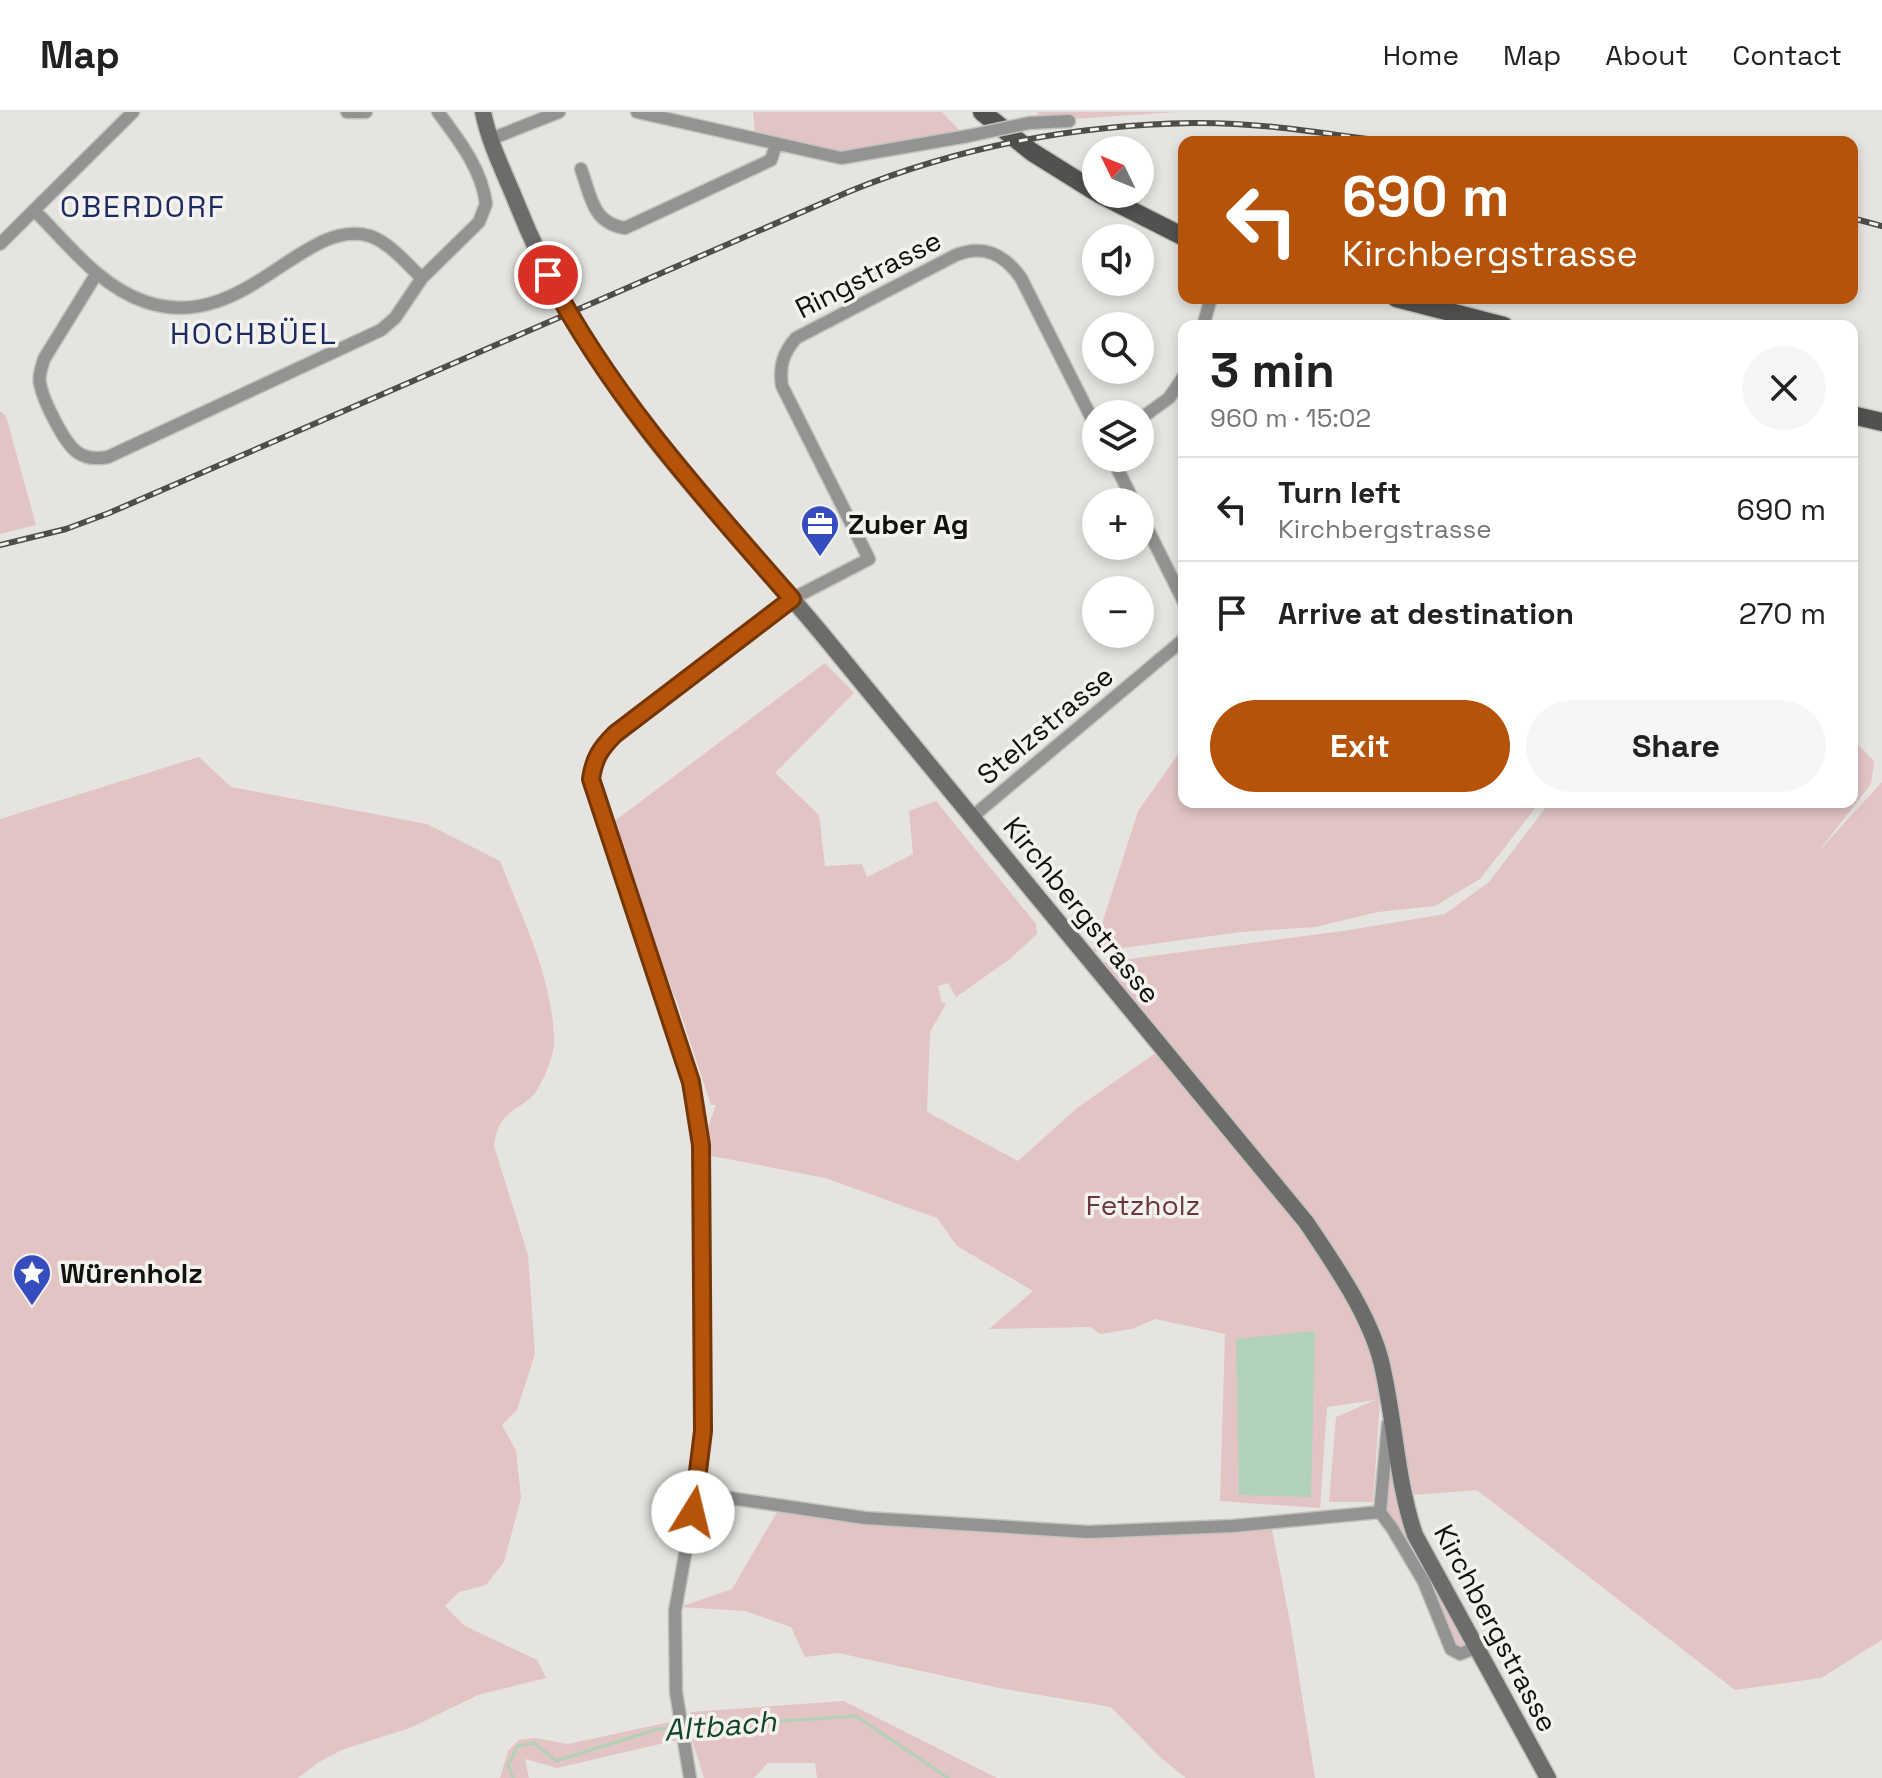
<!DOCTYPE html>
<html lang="en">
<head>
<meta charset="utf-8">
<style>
	:root { --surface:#fff; --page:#f6f6f6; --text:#222; --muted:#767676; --line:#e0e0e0; --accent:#b45309 }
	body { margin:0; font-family:"Space Grotesk",sans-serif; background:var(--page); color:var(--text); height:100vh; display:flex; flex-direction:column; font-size:30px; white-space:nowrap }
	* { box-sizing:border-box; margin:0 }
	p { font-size:26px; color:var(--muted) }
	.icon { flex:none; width:44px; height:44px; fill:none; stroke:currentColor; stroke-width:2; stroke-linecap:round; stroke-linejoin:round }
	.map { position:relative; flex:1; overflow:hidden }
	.panel { position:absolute; left:1178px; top:208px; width:680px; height:488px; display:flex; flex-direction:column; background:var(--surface); border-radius:16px; box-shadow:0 4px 12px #0003 }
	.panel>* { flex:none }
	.hud { position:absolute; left:1178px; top:24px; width:680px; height:168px; border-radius:16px; box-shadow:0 4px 12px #0003; background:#b45309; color:#fff; overflow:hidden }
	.needle { width:52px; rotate:313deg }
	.controls { position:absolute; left:1082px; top:24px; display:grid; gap:16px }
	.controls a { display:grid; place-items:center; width:72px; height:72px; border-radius:50%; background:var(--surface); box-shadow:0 4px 12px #0003; font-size:40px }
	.pin { position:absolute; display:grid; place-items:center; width:68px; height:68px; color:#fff; margin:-34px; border:4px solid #fff; border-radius:50%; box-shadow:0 2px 8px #0007 }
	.me { position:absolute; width:88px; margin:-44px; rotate:9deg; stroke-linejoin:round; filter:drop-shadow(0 0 6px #0008) }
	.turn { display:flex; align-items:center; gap:28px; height:168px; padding:0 32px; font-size:36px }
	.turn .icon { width:104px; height:104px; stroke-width:2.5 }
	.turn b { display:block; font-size:56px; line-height:68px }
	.round { display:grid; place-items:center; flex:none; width:84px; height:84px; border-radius:42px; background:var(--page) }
	.summary { display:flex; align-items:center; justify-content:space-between; height:136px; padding:0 32px }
	h1 { font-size:48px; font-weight:800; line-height:60px }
	.action { display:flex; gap:16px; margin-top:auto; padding:16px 32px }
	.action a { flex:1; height:92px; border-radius:48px; background:var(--accent); color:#fff; font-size:32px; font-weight:800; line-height:92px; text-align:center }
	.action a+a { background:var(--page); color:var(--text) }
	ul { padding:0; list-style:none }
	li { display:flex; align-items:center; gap:24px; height:104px; padding:0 32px; border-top:2px solid var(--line) }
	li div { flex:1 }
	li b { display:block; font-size:30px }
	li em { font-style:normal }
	header { display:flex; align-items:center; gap:48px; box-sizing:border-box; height:112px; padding:0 40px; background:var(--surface); border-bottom:2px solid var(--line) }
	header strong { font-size:38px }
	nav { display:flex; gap:44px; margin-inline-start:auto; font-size:28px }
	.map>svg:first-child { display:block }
	.green { fill:#e2c4c5 }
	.water { fill:#b2d1b9 }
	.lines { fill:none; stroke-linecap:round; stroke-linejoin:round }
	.stream { stroke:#b2d1b9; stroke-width:3 }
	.minor-casing { stroke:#c4c2c0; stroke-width:15 }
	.secondary-casing { stroke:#c4c2c0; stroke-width:19 }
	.primary-casing { stroke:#c4c2c0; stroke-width:21 }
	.minor { stroke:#939492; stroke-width:12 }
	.secondary { stroke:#6c6d6b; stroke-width:16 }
	.primary { stroke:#51524f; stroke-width:18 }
	.rail-casing { stroke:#4e4d4b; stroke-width:6 }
	.rail { stroke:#f3f2ee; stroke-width:3; stroke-dasharray:9; stroke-linecap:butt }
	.minor-bridge-casing { stroke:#c4c2c0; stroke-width:15; stroke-linecap:butt }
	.minor-bridge { stroke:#939492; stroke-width:12 }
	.route-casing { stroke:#753606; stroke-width:20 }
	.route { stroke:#b45309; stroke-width:14 }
	.labels { text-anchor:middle; stroke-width:7; stroke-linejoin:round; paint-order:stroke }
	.street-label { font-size:28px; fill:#121110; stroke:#f3f2ee }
	.poi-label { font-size:28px; font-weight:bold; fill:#121110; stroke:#f3f2ee; text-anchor:start }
	.park-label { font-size:28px; fill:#6b363c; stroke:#f3f2ee }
	.neighbourhood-label { font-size:30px; letter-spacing:2px; fill:#1e2b63; stroke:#f3f2ee }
	.water-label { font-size:30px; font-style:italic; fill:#124527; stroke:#f3f2ee }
</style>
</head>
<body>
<header>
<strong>Map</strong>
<nav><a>Home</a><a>Map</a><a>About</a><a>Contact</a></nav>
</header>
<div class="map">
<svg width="1882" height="1666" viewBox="0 0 1882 1666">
	<rect width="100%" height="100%" fill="#e6e4e1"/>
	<!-- green -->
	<path class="green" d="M 753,0 L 942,0 L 960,19 L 840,40 L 755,19 Z
		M 1037,0 L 1176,0 L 1044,9 Z
		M 0,299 L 6,304 L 36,413 L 0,422 Z
		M 825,551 L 854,581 L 775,661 L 819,703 L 825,754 L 862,752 L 867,765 L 913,742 L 909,699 L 936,689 L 1036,812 L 1037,822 L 1010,847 L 956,885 L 948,871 L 938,874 L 942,890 L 946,892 L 930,920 L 927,1000 L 1018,1049 L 1077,996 L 1157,940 L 1091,852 L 1343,819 L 1445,802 L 1489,770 L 1550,690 L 1852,690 L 1852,627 L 1874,649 L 1871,672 L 1817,741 L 1882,670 L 1882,1528 L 1821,1566 L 1735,1578 L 1477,1378 L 1414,1383 L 1393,1285 L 1380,1287 L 1373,1390 L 1329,1390 L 1336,1305 L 1375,1288 L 1327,1295 L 1320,1396 L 1220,1389 L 1225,1222 L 1155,1207 L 1132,1217 L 1100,1222 L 1090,1215 L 989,1217 L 1033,1179 L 957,1134 L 937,1106 L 825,1066 L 712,1044 L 705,1024 L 716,993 L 711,993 L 678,893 L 608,714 Z
		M 1184,634 L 1184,690 L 1540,690 L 1480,767 L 1435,794 L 1378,800 L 1315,815 L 1241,820 L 1093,840 L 1138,699 Z
		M 199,645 L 231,675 L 427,712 L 500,749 C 522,806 552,864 554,926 C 555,941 547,960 540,973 C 525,1002 499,991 494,1034 L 528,1143 L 535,1242 L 517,1298 L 502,1313 L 516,1339 L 521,1386 L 504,1450 L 486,1473 L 459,1480 L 445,1494 L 465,1514 L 537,1548 L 546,1566 L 478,1583 L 410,1616 L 344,1637 L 319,1650 L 298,1666 L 0,1666 L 0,707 Z
		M 1389,1318 L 1393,1347 L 1467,1531 L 1464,1536 L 1455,1533 L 1389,1406 L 1386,1394 Z
		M 777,1400 L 968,1419 L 1128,1422 L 1272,1418 L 1291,1515 L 1315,1666 L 1186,1666 L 1162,1647 L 1111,1595 L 1004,1577 L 838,1541 L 805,1545 L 791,1515 L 745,1499 L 680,1495 L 732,1477 Z
		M 844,1589 L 997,1666 L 817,1666 L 815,1651 L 768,1651 L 754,1666 L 704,1666 L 692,1628 L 697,1623 L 690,1600 Z
		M 674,1609 L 677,1628 L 557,1656 L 525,1647 L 529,1666 L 500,1666 L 508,1639 L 519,1628 L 535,1626 L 568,1632 Z"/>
	<!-- water -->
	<path class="water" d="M 1315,1219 L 1311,1385 L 1239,1383 L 1236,1227 Z"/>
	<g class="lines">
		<!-- stream -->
		<path class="stream" d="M 684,1616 L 856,1604 L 948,1666
			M 513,1666 L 508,1653 L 518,1634 L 534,1631 L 556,1649 L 658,1617 L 676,1616"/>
		<!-- minor casing -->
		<g class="minor-casing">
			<path id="minor" d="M 347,0 L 366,0
				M 637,0 L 841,46 L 968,24
				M 1029,11 L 1069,9
				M 491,27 L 559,0
				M 581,57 C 591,84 592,111 625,116 L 771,48 L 776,32
				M 34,98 C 67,131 100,175 146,190 C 244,223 303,104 370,124 C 390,131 407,152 422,166
				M 0,132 L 133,0
				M 97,161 L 44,247 C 42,255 38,263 40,272 C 43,288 64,331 77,340 C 86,347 97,347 108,345 L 381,218 L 395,206 L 422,166 L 479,110 L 486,92 C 482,57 458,27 438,0
				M 1203,214 L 1211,186
				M 1140,307 L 1169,286 L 1184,264
				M 1112,346 L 1134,390
				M 1140,402 L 1184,490
				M 972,705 L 1184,527
				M 696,1381 L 865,1406 L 1088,1420 L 1233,1414 L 1380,1400
				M 1380,1400 L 1392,1416 L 1424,1470 L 1451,1537 L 1460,1542 L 1475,1536
				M 1380,1400 L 1388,1312
				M 690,1666 L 676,1580 L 675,1499 L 696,1381 L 703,1319 L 701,1033 L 691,970 L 594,679 C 589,654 598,639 615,622 L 784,491 L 869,447 L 782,274 C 779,254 783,241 796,226 L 956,143 C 984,132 1004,142 1021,166 L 1096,315"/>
		</g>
		<!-- secondary casing -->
		<g class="secondary-casing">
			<path id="secondary" d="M 483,0 C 489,31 505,62 517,92 C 550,175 595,249 649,320 C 703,391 766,454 822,522 C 982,719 1145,914 1306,1110 C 1333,1150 1369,1202 1381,1249 C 1395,1306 1396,1368 1415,1423 L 1548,1666"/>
		</g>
		<!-- primary casing -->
		<g class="primary-casing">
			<path id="primary" d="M 982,0 L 1032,40 L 1096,80
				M 1099,82 L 1184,125
				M 1396,186 L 1504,214
				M 1852,303 L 1882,310"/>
		</g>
		<!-- minor -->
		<use href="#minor" class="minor"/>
		<!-- secondary -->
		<use href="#secondary" class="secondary"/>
		<!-- primary -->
		<use href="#primary" class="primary"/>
		<!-- rail casing -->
		<g class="rail-casing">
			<path id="rail" d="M 1852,106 L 1882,114
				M 0,433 L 66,417 L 109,401 L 848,80 C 958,35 1074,13 1193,11 C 1258,10 1324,21 1388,30"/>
		</g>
		<!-- rail -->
		<use href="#rail" class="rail"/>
		<!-- minor-bridge casing -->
		<g class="minor-bridge-casing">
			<path id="minor-bridge" d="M 968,24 L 1029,11"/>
		</g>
		<!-- minor-bridge -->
		<use href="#minor-bridge" class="minor-bridge"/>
	</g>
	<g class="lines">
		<!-- route casing -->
		<g class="route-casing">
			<path id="route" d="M 548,163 C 611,284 702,384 792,487 L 615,622 C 601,636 594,646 591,667 L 691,970 L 701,1033 L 703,1319 L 693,1400"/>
		</g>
		<!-- route -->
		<use href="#route" class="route"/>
	</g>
	<!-- icons -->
	<defs>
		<g id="office-pin" transform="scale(2)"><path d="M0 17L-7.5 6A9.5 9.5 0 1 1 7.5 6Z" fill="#364dbf" stroke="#f3f2ee"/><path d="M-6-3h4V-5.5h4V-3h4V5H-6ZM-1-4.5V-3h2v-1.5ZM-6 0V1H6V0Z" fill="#fff"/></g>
		<g id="sight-pin" transform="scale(2)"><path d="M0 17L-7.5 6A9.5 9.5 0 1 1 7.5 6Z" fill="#364dbf" stroke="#f3f2ee"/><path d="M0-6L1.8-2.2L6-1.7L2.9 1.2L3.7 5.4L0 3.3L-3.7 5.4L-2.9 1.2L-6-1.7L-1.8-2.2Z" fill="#fff"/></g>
	</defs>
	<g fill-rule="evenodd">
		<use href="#office-pin" x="820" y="412"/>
		<use href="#sight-pin" x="32" y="1161"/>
	</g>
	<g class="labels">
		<!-- street labels -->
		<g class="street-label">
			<text transform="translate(868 162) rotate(-27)" y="10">Ringstrasse</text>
			<text transform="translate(1045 613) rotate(-40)" y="10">Stelzstrasse</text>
			<text transform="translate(1082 798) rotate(51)" y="10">Kirchbergstrasse</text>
			<text transform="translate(1496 1516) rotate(62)" y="10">Kirchbergstrasse</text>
		</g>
		<!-- poi labels -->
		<g class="poi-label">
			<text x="848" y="422">Zuber Ag</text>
			<text x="60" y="1171">Würenholz</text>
		</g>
		<!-- park labels -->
		<g class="park-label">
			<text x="1143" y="1103">Fetzholz</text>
		</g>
		<!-- neighbourhood labels -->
		<g class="neighbourhood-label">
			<text x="143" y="105">OBERDORF</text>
			<text x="254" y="232">HOCHBÜEL</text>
		</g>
		<!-- water labels -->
		<g class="water-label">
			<text transform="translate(720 1614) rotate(-5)" y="10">Altbach</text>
		</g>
	</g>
</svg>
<div class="controls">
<a><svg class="needle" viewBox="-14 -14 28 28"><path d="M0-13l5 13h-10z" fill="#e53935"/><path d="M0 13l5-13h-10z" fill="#767676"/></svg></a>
<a><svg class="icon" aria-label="sound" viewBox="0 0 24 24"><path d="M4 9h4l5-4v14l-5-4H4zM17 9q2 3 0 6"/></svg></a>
<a><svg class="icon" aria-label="search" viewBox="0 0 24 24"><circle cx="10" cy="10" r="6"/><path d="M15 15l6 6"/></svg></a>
<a><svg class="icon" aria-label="layers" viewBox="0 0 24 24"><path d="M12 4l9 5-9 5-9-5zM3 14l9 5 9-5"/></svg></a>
<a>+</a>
<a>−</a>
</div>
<div class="pin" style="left:548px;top:163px;background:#d93025"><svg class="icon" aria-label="arrive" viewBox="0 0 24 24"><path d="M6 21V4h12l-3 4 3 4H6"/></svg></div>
<svg class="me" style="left:693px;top:1400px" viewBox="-20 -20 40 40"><circle r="19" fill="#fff"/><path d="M0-13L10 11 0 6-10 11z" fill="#b45309"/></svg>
<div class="hud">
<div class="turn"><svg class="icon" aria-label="left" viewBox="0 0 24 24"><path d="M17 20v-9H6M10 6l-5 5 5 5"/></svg><div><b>690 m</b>Kirchbergstrasse</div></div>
</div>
<section class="panel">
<div class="summary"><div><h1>3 min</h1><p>960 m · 15:02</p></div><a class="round"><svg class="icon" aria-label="close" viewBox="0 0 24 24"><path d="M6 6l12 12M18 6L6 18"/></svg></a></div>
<ul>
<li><svg class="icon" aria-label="left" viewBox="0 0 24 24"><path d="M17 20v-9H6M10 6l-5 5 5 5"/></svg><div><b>Turn left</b><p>Kirchbergstrasse</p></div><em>690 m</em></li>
<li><svg class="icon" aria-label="arrive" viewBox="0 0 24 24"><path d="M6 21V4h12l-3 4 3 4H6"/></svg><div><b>Arrive at destination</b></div><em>270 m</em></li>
</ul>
<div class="action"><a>Exit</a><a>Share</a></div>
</section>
</div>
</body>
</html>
